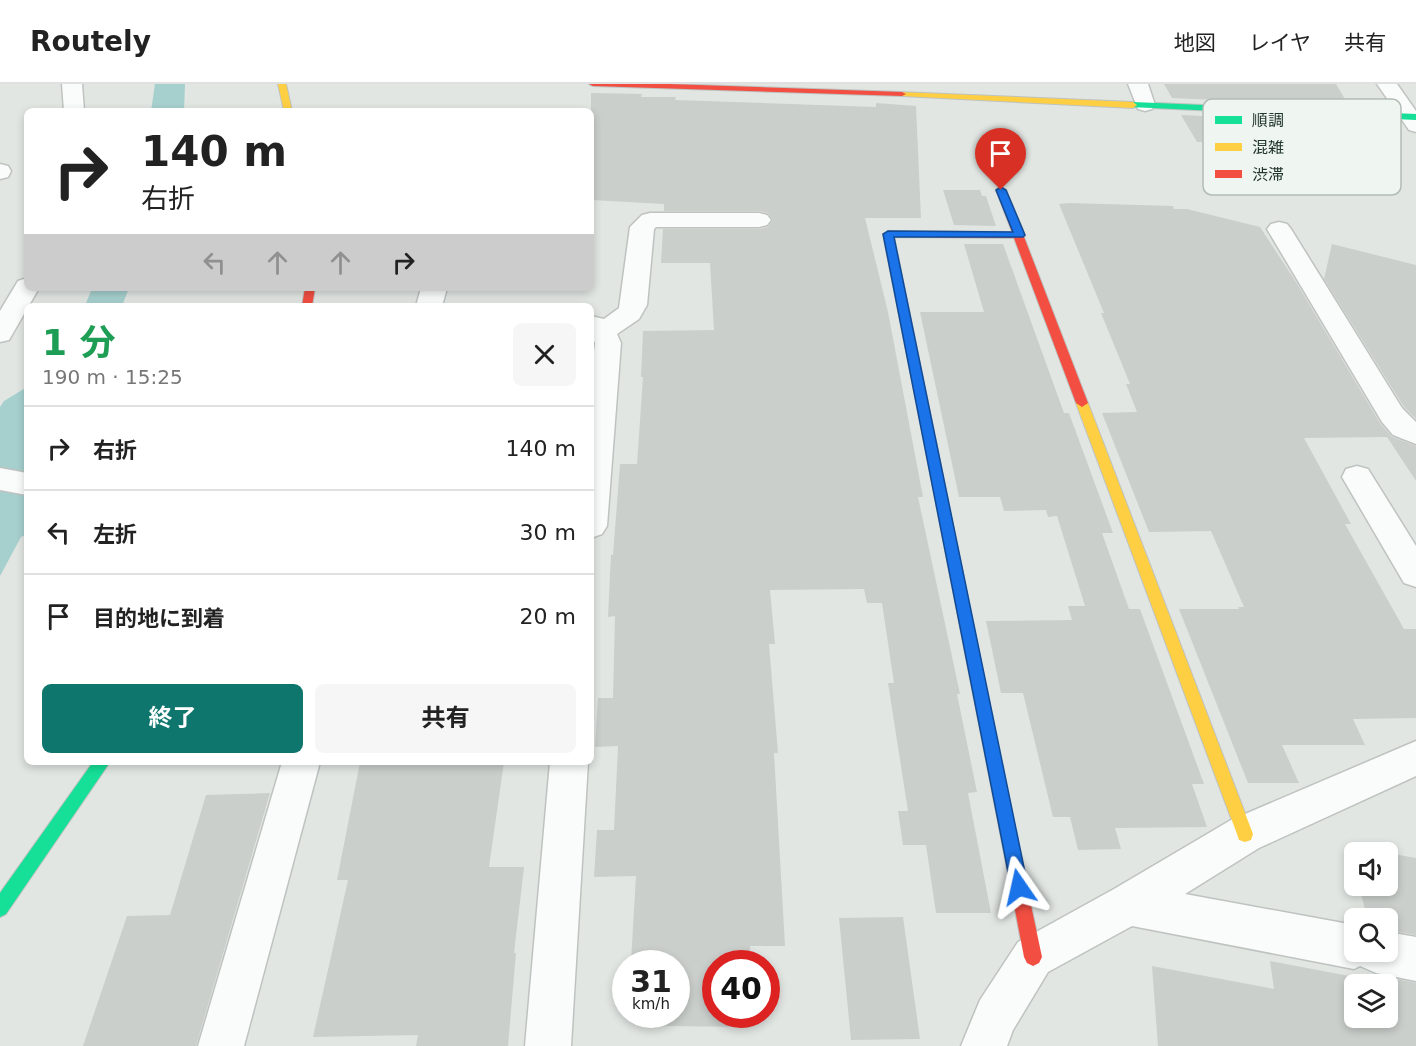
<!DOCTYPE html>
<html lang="ja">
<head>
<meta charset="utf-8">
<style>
	:root { --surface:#fff; --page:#f6f6f6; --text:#222; --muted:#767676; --line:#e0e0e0; --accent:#0f766e }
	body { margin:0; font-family:"DejaVu Sans","Noto Sans JP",sans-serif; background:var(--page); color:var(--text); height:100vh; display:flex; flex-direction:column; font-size:22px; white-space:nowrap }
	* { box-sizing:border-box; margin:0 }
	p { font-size:20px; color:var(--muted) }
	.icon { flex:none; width:33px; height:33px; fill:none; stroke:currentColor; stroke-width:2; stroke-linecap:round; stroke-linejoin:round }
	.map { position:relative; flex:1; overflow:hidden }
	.drawer { position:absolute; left:24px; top:219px; width:570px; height:462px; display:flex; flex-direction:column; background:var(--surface); border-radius:9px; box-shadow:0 3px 9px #0003 }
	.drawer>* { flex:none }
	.top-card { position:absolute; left:24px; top:24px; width:570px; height:183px; border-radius:9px; box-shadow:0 3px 9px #0003; background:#fff; color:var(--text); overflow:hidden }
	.tools { position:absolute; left:1344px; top:758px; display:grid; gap:12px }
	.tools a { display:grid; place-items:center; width:54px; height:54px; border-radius:9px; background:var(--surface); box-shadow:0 3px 9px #0003; font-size:30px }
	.speed { position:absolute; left:612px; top:866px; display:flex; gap:12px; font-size:30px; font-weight:700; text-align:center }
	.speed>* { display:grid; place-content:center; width:78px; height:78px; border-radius:50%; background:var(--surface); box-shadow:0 3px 9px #0003; line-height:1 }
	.speed small { font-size:15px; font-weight:400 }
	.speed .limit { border:9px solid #d22; background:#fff; color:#111 }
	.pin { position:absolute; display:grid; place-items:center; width:51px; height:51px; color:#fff; margin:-62px -26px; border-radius:50% 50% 50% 0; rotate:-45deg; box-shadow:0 0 6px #0007 }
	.pin .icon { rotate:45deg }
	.me { position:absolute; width:66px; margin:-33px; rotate:349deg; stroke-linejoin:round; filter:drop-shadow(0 0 4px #0008) }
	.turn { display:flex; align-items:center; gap:21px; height:126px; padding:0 18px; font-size:27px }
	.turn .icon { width:78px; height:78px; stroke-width:2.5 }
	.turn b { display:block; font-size:42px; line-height:51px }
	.lanes { display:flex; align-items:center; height:57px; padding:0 18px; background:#0003; justify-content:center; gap:30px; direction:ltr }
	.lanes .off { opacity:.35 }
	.round { display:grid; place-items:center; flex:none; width:63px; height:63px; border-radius:9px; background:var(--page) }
	.summary { display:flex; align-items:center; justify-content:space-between; height:102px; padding:0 18px }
	h1 { font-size:36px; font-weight:700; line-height:45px; color:#1e9e55 }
	.cta { display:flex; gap:12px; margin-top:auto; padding:12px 18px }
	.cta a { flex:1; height:69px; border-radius:9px; background:var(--accent); color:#fff; font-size:24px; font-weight:700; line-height:69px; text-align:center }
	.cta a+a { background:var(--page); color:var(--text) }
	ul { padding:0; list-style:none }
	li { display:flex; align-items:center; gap:18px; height:84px; padding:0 18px; border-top:2px solid var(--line) }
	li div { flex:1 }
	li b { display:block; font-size:22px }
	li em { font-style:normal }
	header { display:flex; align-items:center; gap:36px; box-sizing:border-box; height:84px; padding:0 30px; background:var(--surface); border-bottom:2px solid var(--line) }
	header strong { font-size:28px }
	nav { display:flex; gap:33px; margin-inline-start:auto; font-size:21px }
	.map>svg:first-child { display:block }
	.water { fill:#a6d0ce }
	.building { fill:#cacfcc; fill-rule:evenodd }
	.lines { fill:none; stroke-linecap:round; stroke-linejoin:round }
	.street-casing { stroke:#bec3c0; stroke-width:3 }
	.fast-casing { stroke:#bec3c0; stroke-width:2 }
	.slow-casing { stroke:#bec3c0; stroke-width:2 }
	.jam-casing { stroke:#bec3c0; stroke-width:2 }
	.street { fill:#fafbfb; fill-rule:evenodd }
	.fast { fill:#16e098; fill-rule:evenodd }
	.slow { fill:#ffcf43; fill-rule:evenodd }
	.jam { fill:#f24e42; fill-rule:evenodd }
	.route { fill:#1a73e8; stroke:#114b97; stroke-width:1.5 }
	.key { fill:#eff5f1; stroke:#b2bcb6; stroke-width:1.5 }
	.key-label { font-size:16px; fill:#22362d }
</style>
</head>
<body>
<header>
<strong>Routely</strong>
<nav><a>地図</a><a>レイヤ</a><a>共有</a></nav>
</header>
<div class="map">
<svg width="1416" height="962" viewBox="0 0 1416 962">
	<rect width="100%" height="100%" fill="#e1e6e3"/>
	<!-- water -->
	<path class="water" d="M 155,0 L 185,0 L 184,27 L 151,27 Z
		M 92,204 L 129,204 L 122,222 L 85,222 Z
		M 27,303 L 27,450 L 21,453 L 0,492 L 0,323 L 4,317 Z"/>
	<!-- building -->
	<path class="building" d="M 1164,0 L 1336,0 L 1349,22 L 1172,14 Z
		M 591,9 L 642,10 L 641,13 L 676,13 L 675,16 L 876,23 L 876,19 L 916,22 L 921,134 L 865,134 L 888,228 L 923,413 L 918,413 L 960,610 L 957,610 L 977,708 L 968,709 L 991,829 L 936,829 L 926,761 L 903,761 L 898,727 L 908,727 L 888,599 L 894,599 L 882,519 L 867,519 L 864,505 L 770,506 L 775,560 L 769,560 L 778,669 L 774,669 L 785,862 L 750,862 L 751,879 L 716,879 L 716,930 L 751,930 L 751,943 L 663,942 L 663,930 L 676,930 L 676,879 L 631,877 L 636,792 L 594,793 L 597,746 L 614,746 L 618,662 L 595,663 L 598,614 L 613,614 L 615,532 L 608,533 L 611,471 L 613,471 L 620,380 L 637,380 L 643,293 L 641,293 L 643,247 L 714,246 L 710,179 L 661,179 L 663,145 L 759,145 L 768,143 L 773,136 L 768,129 L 759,127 L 664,127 L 664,120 L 591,116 Z
		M 1181,31 L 1359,39 L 1395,99 L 1241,92 L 1225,58 L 1197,58 Z
		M 943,106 L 980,106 L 982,112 L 986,112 L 996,142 L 954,141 Z
		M 1069,119 L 1173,122 L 1174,125 L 1187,125 L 1260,143 L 1296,198 L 1380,339 L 1392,353 L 1416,362 L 1416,397 L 1387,353 L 1304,354 L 1351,440 L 1345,440 L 1404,545 L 1416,545 L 1416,634 L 1353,635 L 1365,661 L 1282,661 L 1299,699 L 1248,699 L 1179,525 L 1239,525 L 1238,523 L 1244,523 L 1211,447 L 1149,448 L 1102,329 L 1137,328 L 1126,300 L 1130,300 L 1101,229 L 1104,229 L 1059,120 Z
		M 964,160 L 1003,160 L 1064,329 L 1069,329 L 1113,449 L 1102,449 L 1129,525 L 1140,525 L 1204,700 L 1192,700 L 1207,743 L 1115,744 L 1121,765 L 1078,766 L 1070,733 L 1053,733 L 1023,609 L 1001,609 L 986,537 L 1072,536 L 1068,522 L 1085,522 L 1057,432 L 1048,433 L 1046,426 L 1004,427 L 1000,413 L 959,413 L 920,228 L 984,228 Z
		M 1332,160 L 1416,181 L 1416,335 L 1404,323 L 1324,195 Z
		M 360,678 L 504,678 L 489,783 L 524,783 L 514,869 L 516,869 L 508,962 L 416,962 L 418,951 L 313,953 L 348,796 L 337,796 Z
		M 270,709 L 196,962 L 83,962 L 127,832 L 170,831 L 206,711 Z
		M 1388,769 L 1416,774 L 1416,851 L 1388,846 L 1388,834 L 1367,834 L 1359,801 L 1388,801 Z
		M 903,833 L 920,955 L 851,956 L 839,834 Z
		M 1270,877 L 1381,898 L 1380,892 L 1416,899 L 1416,962 L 1158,962 L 1152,882 L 1274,905 ZM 1354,900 L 1388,900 L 1388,933 L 1354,933 Z"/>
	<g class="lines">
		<!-- street casing -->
		<g class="street-casing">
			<path id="street" d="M 62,0 L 82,0 L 84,27 L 64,27 Z
				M 1128,0 L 1148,0 L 1155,21 L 1152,25 L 1145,27 L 1138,25 Z
				M 1377,0 L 1397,0 L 1416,27 L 1416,48 L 1409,46 Z
				M 0,80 L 8,82 L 11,87 L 8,93 L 0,95 Z
				M 650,129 L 759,129 L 767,131 L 771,136 L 767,141 L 759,143 L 656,143 L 654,145 L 647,221 L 639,235 L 617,250 L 621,259 L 607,442 L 602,450 L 591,454 L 591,292 L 595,259 L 591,251 L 591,232 L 604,235 L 619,224 L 630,143 L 642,131 Z
				M 1279,138 L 1287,140 L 1291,145 L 1402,324 L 1416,338 L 1416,360 L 1393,351 L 1382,338 L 1267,145 L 1271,140 Z
				M 27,194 L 27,204 L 39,204 L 9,256 L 0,258 L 0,227 L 18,197 Z
				M 421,204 L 447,204 L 442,222 L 416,222 Z
				M 1357,382 L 1368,385 L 1416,462 L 1416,503 L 1404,499 L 1342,393 L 1346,385 Z
				M 0,384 L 27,389 L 27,411 L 0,406 Z
				M 1416,657 L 1416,692 L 1259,764 L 1185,810 L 1354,841 L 1354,867 L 1388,867 L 1388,848 L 1416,853 L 1416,897 L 1376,889 L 1360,882 L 1354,885 L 1132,842 L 1048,888 L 1013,946 L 1007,962 L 961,962 L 980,916 L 1018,858 L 1114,805 L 1231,736 Z
				M 282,678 L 320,678 L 244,962 L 198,962 Z
				M 550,678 L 588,678 L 571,962 L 525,962 Z"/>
		</g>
		<!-- fast casing -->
		<g class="fast-casing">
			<path id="fast" d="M 1133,18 L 1416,30 L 1416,36 L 1130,23 L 1130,19 Z
				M 93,678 L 110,678 L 6,830 L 0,833 L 0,809 Z"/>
		</g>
		<!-- slow casing -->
		<g class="slow-casing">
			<path id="slow" d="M 278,0 L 286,0 L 292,27 L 284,27 Z
				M 899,8 L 1133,18 L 1137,21 L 1133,24 L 902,12 L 899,12 Z
				M 1082,315 L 1088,319 L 1253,750 L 1251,756 L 1245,758 L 1239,756 L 1237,750 L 1076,319 Z
				M 932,364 L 938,368 L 1023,784 L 1021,790 L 1015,792 L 1009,790 L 1007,784 L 926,368 Z"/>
		</g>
		<!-- jam casing -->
		<g class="jam-casing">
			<path id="jam" d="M 589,0 L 669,0 L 902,8 L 906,10 L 902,12 L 593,2 Z
				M 998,104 L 1006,106 L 1025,151 L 1024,153 L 1088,319 L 1082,323 L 1076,319 L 1014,154 L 894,153 L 938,368 L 932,372 L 926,368 L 883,150 L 888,147 L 1012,148 L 996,106 Z
				M 305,204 L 315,204 L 312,222 L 302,222 Z
				M 1015,776 L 1021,778 L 1023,784 L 1042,873 L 1039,879 L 1033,882 L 1027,879 L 1024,873 L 1007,784 L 1009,778 Z"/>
		</g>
		<!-- street -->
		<use href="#street" class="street"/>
		<!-- fast -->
		<use href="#fast" class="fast"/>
		<!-- slow -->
		<use href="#slow" class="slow"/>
		<!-- jam -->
		<use href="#jam" class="jam"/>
	</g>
	<!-- route -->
	<path class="route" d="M 1001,103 L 1006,106 L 1025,151 L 1023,153 L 894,153 L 1028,803 L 1025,809 L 1019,811 L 1013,809 L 1011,803 L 883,150 L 888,147 L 1013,148 L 996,106 Z"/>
	<!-- legend -->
	<rect x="1203" y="15" width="198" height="96" rx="9" class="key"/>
	<rect x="1215" y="32" width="27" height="8" fill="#16e098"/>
	<rect x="1215" y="59" width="27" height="8" fill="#ffcf43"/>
	<rect x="1215" y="86" width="27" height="8" fill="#f24e42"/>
	<g class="key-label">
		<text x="1252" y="42">順調</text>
		<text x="1252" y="69">混雑</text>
		<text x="1252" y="96">渋滞</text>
	</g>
</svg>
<div class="tools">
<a><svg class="icon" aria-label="sound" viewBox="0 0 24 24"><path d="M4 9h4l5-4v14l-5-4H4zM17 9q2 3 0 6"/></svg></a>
<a><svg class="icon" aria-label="search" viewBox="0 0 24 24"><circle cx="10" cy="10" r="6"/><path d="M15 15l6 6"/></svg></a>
<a><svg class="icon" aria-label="layers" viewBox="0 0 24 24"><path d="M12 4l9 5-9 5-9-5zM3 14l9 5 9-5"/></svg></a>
</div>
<div class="speed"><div>31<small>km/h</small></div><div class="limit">40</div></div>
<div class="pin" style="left:1001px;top:106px;background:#d93025"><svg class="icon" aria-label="arrive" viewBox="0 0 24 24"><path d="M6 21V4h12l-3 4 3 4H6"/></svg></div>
<svg class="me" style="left:1019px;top:803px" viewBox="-20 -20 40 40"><path d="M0-17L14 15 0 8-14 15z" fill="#1a73e8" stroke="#fff" stroke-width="4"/></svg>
<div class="top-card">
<div class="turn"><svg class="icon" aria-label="right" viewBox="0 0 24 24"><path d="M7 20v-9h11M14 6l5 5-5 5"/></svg><div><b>140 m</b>右折</div></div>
<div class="lanes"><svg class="icon off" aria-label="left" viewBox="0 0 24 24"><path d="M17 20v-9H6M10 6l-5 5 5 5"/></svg><svg class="icon off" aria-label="ahead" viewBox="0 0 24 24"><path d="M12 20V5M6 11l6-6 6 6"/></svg><svg class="icon off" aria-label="ahead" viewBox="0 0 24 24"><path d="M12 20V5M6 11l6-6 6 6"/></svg><svg class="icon" aria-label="right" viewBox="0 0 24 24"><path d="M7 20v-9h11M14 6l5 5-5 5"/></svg></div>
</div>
<section class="drawer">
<div class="summary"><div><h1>1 分</h1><p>190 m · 15:25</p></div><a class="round"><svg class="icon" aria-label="close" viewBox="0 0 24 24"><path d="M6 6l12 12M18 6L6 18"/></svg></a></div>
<ul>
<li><svg class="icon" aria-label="right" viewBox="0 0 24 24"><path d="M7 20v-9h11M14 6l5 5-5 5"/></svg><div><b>右折</b></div><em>140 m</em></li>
<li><svg class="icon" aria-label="left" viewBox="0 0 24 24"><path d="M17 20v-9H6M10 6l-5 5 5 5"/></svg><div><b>左折</b></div><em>30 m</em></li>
<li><svg class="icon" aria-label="arrive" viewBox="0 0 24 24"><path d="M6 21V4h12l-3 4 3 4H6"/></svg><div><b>目的地に到着</b></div><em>20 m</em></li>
</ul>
<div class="cta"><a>終了</a><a>共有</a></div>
</section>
</div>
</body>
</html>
